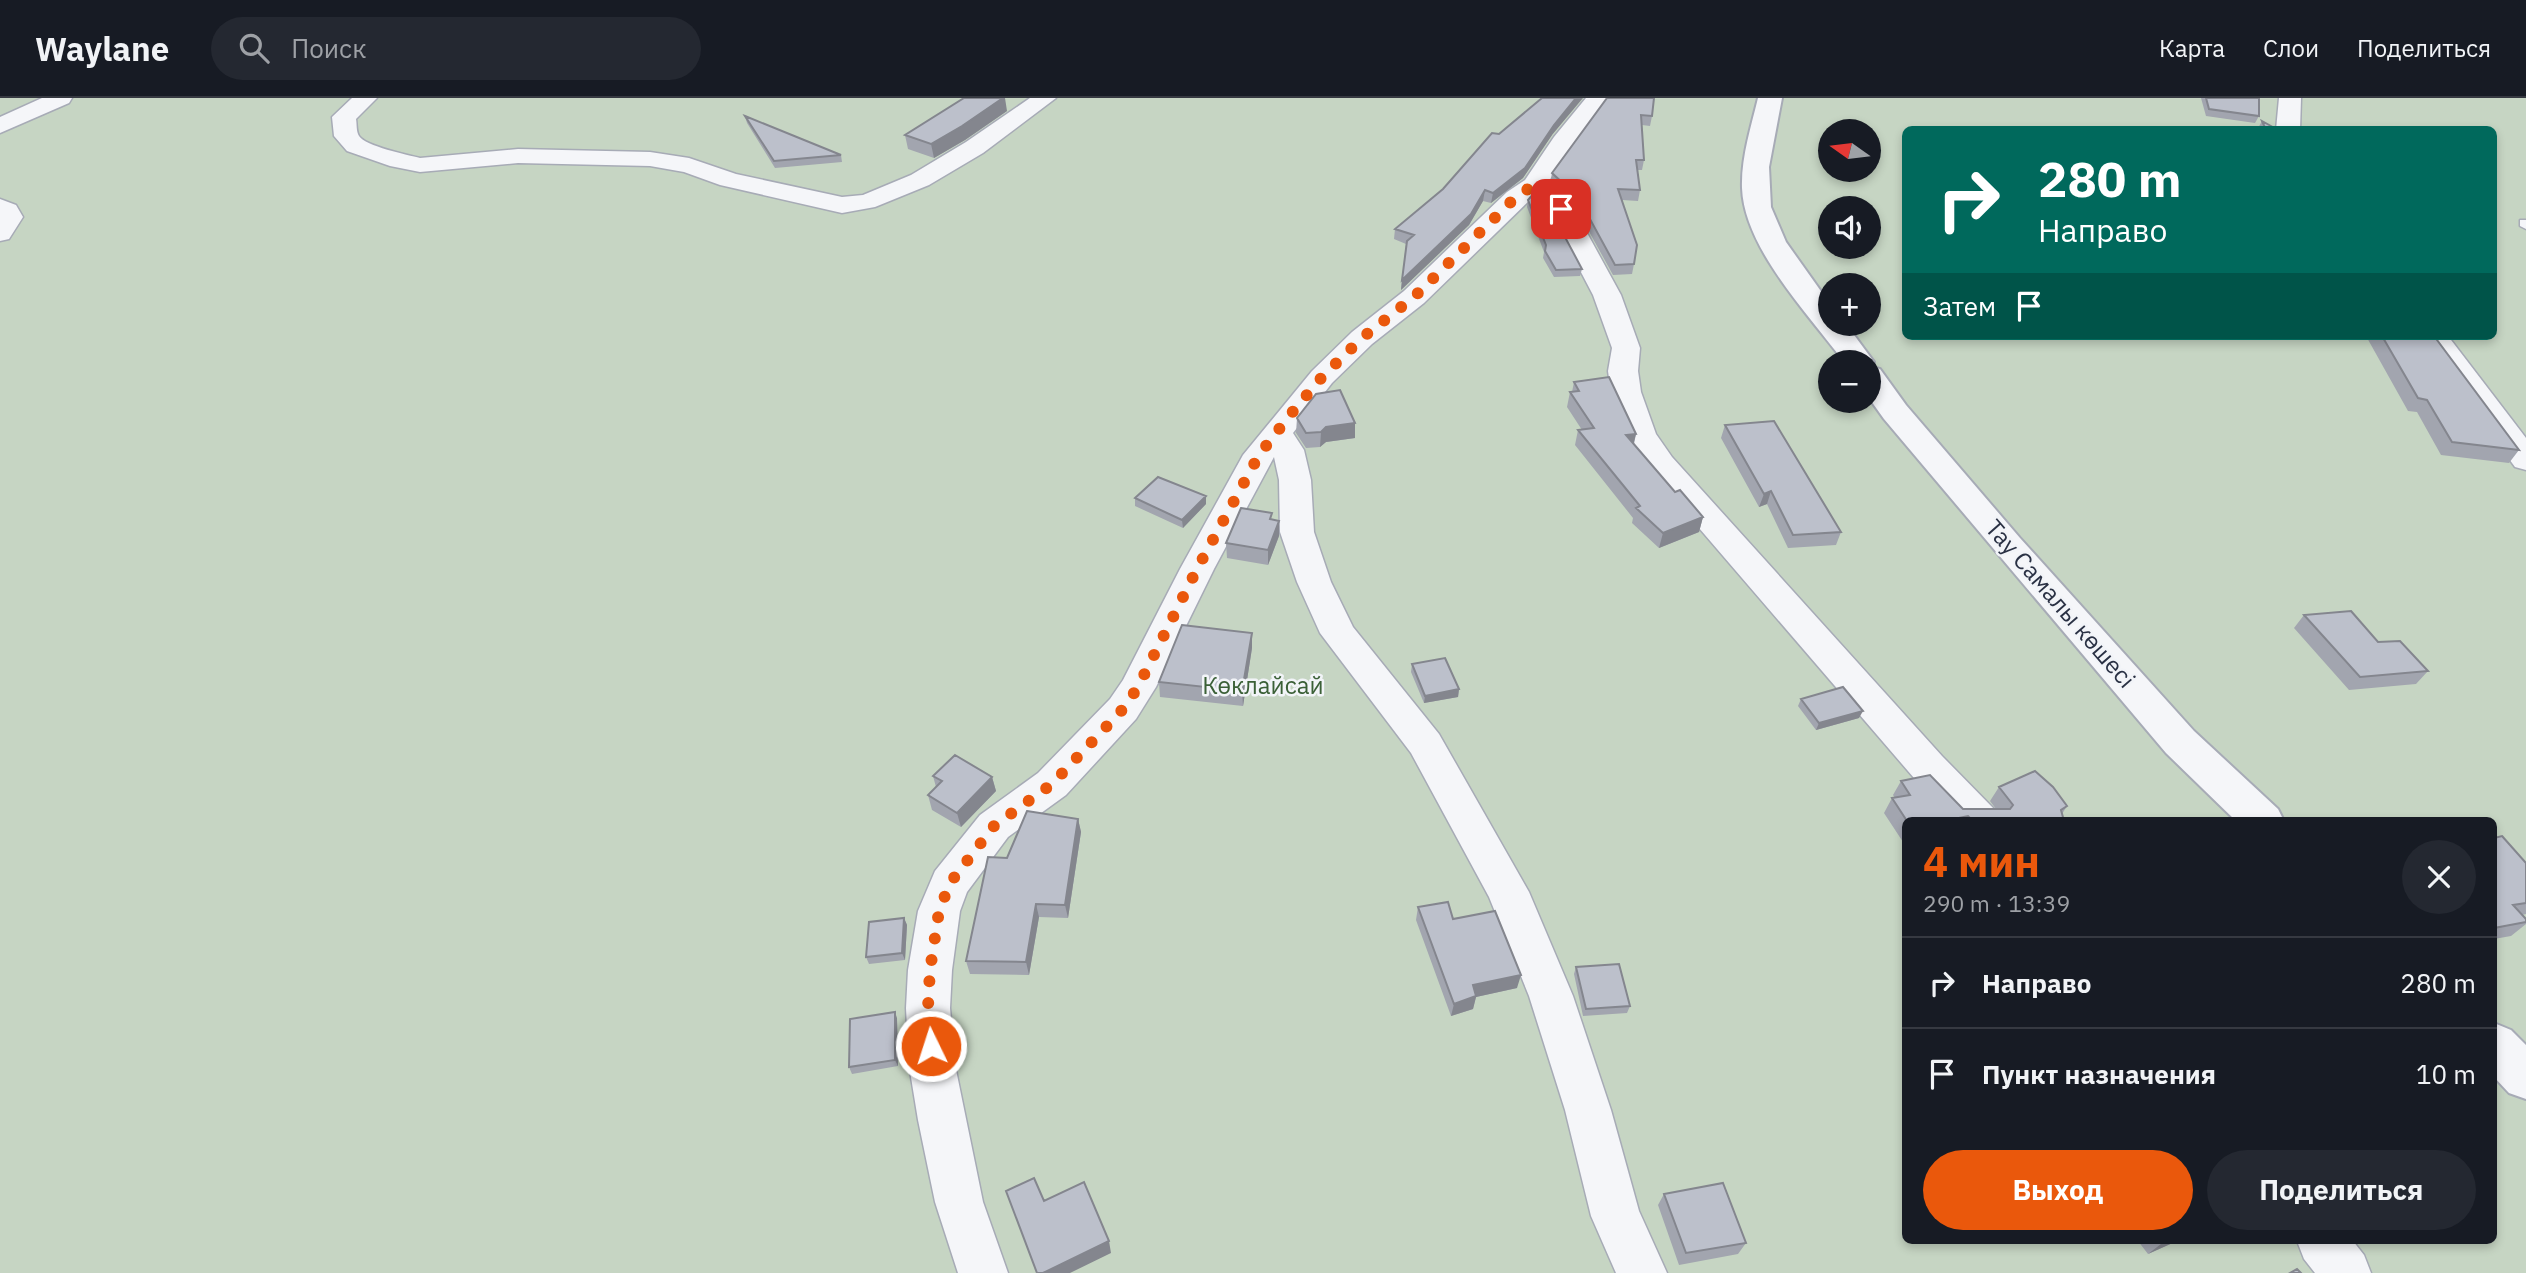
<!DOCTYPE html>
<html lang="ru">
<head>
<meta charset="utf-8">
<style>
	:root { --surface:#171b24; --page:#242831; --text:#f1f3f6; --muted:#9ea1a6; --line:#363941; --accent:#ea580c }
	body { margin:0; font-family:"IBM Plex Sans",sans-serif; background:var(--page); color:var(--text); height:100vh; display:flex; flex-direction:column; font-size:26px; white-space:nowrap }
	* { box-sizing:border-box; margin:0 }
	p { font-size:23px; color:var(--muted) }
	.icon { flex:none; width:38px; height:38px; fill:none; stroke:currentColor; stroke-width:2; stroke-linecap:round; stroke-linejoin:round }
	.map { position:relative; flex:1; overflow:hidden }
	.sheet { position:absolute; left:1902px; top:719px; width:595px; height:427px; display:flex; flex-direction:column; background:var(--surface); border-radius:10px; box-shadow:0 4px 10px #0003 }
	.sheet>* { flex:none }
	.top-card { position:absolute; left:1902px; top:28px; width:595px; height:214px; border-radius:10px; box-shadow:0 4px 10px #0003; background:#00695c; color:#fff; overflow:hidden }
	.needle { width:46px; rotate:284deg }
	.buttons { position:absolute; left:1818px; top:21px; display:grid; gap:14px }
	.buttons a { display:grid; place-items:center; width:63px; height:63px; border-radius:50%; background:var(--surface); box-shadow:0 4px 10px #0003; font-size:35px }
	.pin { position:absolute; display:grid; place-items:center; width:60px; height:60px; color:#fff; margin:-30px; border-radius:14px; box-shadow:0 4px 10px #0006 }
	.me { position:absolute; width:77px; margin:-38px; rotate:356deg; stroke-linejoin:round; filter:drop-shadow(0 0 5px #0008) }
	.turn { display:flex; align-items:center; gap:24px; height:147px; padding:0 21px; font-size:32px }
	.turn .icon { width:91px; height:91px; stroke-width:2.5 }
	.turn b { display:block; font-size:49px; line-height:60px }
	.then { display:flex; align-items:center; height:66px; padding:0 21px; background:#0003; gap:14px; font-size:26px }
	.round { display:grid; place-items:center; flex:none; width:74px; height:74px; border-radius:37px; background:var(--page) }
	.overview { display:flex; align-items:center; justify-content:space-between; height:119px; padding:0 21px }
	h1 { font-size:42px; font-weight:700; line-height:52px; color:var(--accent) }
	.cta { display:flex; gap:14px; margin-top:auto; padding:14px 21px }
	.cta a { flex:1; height:80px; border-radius:42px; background:var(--accent); color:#fff; font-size:28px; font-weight:700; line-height:80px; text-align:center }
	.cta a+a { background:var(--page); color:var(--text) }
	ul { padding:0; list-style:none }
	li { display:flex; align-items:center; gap:21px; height:91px; padding:0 21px; border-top:2px solid var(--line) }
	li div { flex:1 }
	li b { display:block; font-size:26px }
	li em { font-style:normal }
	header { display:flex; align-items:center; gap:42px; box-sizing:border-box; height:98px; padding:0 35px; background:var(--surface); border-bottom:2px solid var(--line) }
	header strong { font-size:33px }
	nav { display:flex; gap:38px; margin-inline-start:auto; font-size:24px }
	.search { width:490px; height:63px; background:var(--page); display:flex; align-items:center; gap:18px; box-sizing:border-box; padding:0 24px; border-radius:38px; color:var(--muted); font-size:26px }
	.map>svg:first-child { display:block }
	.green { fill:#c6d5c3; fill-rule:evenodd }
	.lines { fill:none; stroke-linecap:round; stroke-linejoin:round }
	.service-casing { stroke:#a7abb6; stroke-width:3 }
	.minor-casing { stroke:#a7abb6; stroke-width:3 }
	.tertiary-casing { stroke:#a7abb6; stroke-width:4 }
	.service { fill:#f5f6f9; fill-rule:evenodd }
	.minor { fill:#f5f6f9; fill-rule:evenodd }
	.tertiary { fill:#f5f6f9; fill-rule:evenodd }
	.wall { fill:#a2a5af }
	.shaded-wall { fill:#84868e }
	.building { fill:#bcc0cb; stroke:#84868e; stroke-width:2 }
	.route { stroke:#ea580c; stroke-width:12; stroke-dasharray:0 21.6 }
	.labels { text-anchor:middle; stroke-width:5; stroke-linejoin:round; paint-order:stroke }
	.street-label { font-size:24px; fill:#2a3144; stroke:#f2f4f8 }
	.park-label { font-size:24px; fill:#3b6037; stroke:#f2f4f8 }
</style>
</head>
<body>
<header>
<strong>Waylane</strong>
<div class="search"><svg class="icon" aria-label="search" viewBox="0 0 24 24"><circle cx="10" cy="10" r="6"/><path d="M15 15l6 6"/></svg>Поиск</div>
<nav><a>Карта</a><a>Слои</a><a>Поделиться</a></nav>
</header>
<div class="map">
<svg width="2526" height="1175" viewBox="0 0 2526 1175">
	<rect width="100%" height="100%" fill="#e2e5eb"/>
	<!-- green -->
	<path class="green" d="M 0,0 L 2526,0 L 2526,1175 L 0,1175 ZM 1906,32 L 2494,32 L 2494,238 L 1906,238 ZM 1830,33 L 1869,33 L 1869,72 L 1830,72 ZM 1830,110 L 1869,110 L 1869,149 L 1830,149 ZM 1830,187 L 1869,187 L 1869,226 L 1830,226 ZM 1830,264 L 1869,264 L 1869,303 L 1830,303 ZM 1906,723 L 2494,723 L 2494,1143 L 1906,1143 Z"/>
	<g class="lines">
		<!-- service casing -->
		<g class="service-casing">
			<path id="service" d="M 2520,122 L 2526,122 L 2526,131 L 2520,128 Z"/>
		</g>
		<!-- minor casing -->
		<g class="minor-casing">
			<path id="minor" d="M 42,0 L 72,0 L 69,5 L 0,35 L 0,19 Z
				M 352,0 L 377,0 L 356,21 C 357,26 356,33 359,38 C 365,48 408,57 420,60 L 518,51 L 650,54 L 689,60 L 736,76 L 842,99 L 863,97 L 911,77 L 966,44 L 1030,0 L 1056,0 L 983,55 L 929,87 L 875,109 L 842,115 L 720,87 L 684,74 L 650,68 L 518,65 L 420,74 L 390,68 L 347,53 L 334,38 L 332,19 Z
				M 1586,0 L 1609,0 L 1572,48 L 1547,86 L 1574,111 L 1621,197 L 1640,250 L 1638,273 L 1641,294 L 1656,336 L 1672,359 L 1942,658 L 1995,712 L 2001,723 L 1956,723 L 1914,680 L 1650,373 L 1626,336 L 1611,294 L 1608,273 L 1612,250 L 1593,197 L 1550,115 L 1533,99 L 1424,205 L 1372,246 L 1332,285 L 1293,335 L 1304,352 L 1311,382 L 1314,434 L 1331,484 L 1353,529 L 1439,636 L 1529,794 L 1573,898 L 1611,1012 L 1639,1113 L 1667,1175 L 1616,1175 L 1591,1118 L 1565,1012 L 1529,898 L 1489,799 L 1411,655 L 1320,535 L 1297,484 L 1280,434 L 1279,382 L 1274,359 L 1214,471 L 1156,589 L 1136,621 L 1066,697 L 1008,739 L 967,794 L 960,813 L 952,872 L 950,910 L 955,967 L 983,1104 L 1008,1175 L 958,1175 L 935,1104 L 918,1022 L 909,967 L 906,910 L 908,872 L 918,813 L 935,773 L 980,717 L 1038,675 L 1110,601 L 1123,582 L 1180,471 L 1243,357 L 1312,273 L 1352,234 L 1404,193 L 1507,94 L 1525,82 L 1554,39 Z
				M 2279,0 L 2301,0 L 2300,32 L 2276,32 Z
				M 0,101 L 16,107 L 23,119 L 9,141 L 0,143 Z
				M 2419,238 L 2448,238 L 2526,340 L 2526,372 L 2515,369 Z
				M 2297,1143 L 2353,1143 L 2364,1157 L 2371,1175 L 2315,1175 L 2304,1161 Z"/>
		</g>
		<!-- tertiary casing -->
		<g class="tertiary-casing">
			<path id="tertiary" d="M 1758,0 L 1782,0 L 1769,69 L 1771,109 L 1786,144 L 1830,206 L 1830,226 L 1846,226 L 1874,264 L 1871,269 L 1880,271 L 1906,307 L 2020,440 L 2194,633 L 2278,711 L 2284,723 L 2236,723 L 2166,655 L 1884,321 L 1869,300 L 1869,264 L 1844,264 C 1809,217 1744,150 1742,90 C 1741,60 1751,29 1758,0 Z
				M 2494,925 L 2511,932 L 2526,947 L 2526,1001 L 2509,995 L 2494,979 Z"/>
		</g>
		<!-- service -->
		<use href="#service" class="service"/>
		<!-- minor -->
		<use href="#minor" class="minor"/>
		<!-- tertiary -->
		<use href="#tertiary" class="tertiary"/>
	</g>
	<!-- wall -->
	<path class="wall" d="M 1607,0 L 1652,18 L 1650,28 L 1642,27 L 1644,62 L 1642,72 L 1637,72 L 1640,92 L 1638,103 L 1622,102 L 1634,166 L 1632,176 L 1613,177 L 1576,110 L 1550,86 L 1552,75 Z
		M 2201,0 L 2259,0 L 2259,18 L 2255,25 L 2206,18 Z
		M 1007,13 L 965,42 L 934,60 L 908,51 L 905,37 Z
		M 745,18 L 841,57 L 842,64 L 775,70 L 747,25 Z
		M 2262,23 L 2278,32 L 2257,32 Z
		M 1499,36 L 1552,37 L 1523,80 L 1491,105 L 1483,103 L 1469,127 L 1401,192 L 1406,146 L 1394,141 L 1395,131 L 1443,91 Z
		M 1528,102 L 1582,171 L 1580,178 L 1554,179 L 1543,160 L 1544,154 L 1527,109 Z
		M 2366,238 L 2434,238 L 2519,352 L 2509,365 L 2441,357 L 2417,314 L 2408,313 Z
		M 1574,284 L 1636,336 L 1634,346 L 1675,394 L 1703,419 L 1699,434 L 1659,450 L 1632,425 L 1633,420 L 1575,347 L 1578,332 L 1582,332 L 1567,309 L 1570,294 L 1572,294 Z
		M 1297,320 L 1355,325 L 1355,340 L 1326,344 L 1320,349 L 1306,350 L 1296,335 Z
		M 1725,327 L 1841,434 L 1836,447 L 1788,450 L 1767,406 L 1759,409 L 1721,340 Z
		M 1206,398 L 1206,406 L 1183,430 L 1135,408 L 1135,400 Z
		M 1272,421 L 1279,423 L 1279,438 L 1268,467 L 1227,460 L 1226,445 Z
		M 2304,517 L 2378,544 L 2428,573 L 2416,586 L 2349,592 L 2294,530 Z
		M 1252,550 L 1243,608 L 1160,599 L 1159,584 Z
		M 1412,566 L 1459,591 L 1458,599 L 1424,605 L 1411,574 Z
		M 1801,601 L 1859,620 L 1816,632 L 1798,608 Z
		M 933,678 L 992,679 L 996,693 L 961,729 L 932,712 L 928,697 L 936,689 Z
		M 1901,683 L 1963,711 L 1996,711 L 1990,703 L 1999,689 L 2067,708 L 2062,716 L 2064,723 L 1906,723 L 1906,743 L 1903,744 L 1884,715 L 1892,700 L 1895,700 L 1893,697 Z
		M 1078,721 L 1081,734 L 1068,820 L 1039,819 L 1029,877 L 970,876 L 966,863 L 1007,760 Z
		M 2494,740 L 2526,765 L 2526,816 L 2522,817 L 2526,821 L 2526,826 L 2511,838 L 2494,841 Z
		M 1418,809 L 1453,821 L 1517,890 L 1476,899 L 1473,911 L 1451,918 L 1416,822 Z
		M 904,820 L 907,827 L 905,862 L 869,866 L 866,859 Z
		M 1576,869 L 1630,908 L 1627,915 L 1583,918 L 1574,876 Z
		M 897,920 L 898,968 L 852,976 L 849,969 Z
		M 1664,1096 L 1746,1145 L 1738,1156 L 1679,1167 L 1658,1107 Z
		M 2138,1143 L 2177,1143 L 2148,1156 Z"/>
	<!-- shaded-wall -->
	<path class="shaded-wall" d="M 1003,0 L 1005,0 L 1007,13 L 965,42 L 934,60 L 931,46 Z
		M 1576,0 L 1583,0 L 1552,37 L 1523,80 L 1491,105 L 1493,95 L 1554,27 Z
		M 1485,92 L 1483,103 L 1469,127 L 1401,192 L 1402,182 Z
		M 1355,325 L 1355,340 L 1326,344 L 1320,349 L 1321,334 L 1326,329 Z
		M 1636,336 L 1632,351 L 1626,337 Z
		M 1771,393 L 1767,406 L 1759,409 L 1764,396 Z
		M 1206,398 L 1206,406 L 1183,430 L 1182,422 Z
		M 1703,419 L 1699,434 L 1659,450 L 1663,435 Z
		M 1279,423 L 1279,438 L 1268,467 L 1268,452 Z
		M 1252,535 L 1252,550 L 1243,608 L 1242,593 Z
		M 1459,591 L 1458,599 L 1424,605 L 1425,598 Z
		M 1863,613 L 1859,620 L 1816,632 L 1819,625 Z
		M 992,679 L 996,693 L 961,729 L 957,715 Z
		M 1968,718 L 1965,723 L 1944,723 Z
		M 1078,721 L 1081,734 L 1068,820 L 1065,807 Z
		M 1036,806 L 1039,819 L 1029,877 L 1026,864 Z
		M 904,820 L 907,827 L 905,862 L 902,855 Z
		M 1521,877 L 1517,890 L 1476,899 L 1473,911 L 1451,918 L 1454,906 L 1473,887 Z
		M 895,914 L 897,920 L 898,968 L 895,962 Z
		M 1109,1143 L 1111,1155 L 1070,1175 L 1043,1175 Z
		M 2168,1143 L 2177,1143 L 2148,1156 L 2161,1146 Z"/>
	<!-- building -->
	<path class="building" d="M 964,0 L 1003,0 L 962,28 L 931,46 L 905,37 Z
		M 1542,0 L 1576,0 L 1554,27 L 1525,70 L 1493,95 L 1485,92 L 1471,116 L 1402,182 L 1407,143 L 1414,137 L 1395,131 L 1443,91 L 1492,35 L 1499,36 Z
		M 1607,0 L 1654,0 L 1652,18 L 1641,17 L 1644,62 L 1636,62 L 1640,92 L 1618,91 L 1637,147 L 1634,166 L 1615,167 L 1578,99 L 1552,75 Z
		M 2206,0 L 2259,0 L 2259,18 L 2209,11 Z
		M 745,18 L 841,57 L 774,63 Z
		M 2262,23 L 2278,32 L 2266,32 Z
		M 1534,95 L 1549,109 L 1582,171 L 1556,172 L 1545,153 L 1546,147 L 1528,102 Z
		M 2382,238 L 2434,238 L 2519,352 L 2452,344 L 2427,302 L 2418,300 Z
		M 1609,279 L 1636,336 L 1626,337 L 1675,394 L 1680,392 L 1703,419 L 1663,435 L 1636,410 L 1640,408 L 1578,332 L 1594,330 L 1570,294 L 1579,293 L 1574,284 Z
		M 1340,292 L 1355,325 L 1326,329 L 1321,334 L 1306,335 L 1297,320 L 1316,296 Z
		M 1774,323 L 1841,434 L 1793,437 L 1771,393 L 1764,396 L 1725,327 Z
		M 1158,379 L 1206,398 L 1182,422 L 1135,400 Z
		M 1241,410 L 1272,415 L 1270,421 L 1279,423 L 1268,452 L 1226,445 Z
		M 2351,513 L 2378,544 L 2400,543 L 2428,573 L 2360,579 L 2304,517 Z
		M 1182,527 L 1252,535 L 1242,593 L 1159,584 Z
		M 1445,560 L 1459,591 L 1425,598 L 1412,566 Z
		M 1843,589 L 1863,613 L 1819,625 L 1801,601 Z
		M 955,657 L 992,679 L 957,715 L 928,697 L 942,683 L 933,678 Z
		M 2035,673 L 2053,689 L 2067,708 L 2061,712 L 2064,723 L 1973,723 L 1968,718 L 1944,723 L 1907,723 L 1892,700 L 1910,697 L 1901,683 L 1930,677 L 1963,711 L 2010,711 L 2013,707 L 1999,689 Z
		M 1027,713 L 1078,721 L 1065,807 L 1036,806 L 1026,864 L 966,863 L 988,759 L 1007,760 Z
		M 2502,738 L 2526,765 L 2526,805 L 2513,807 L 2526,821 L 2526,824 L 2494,830 L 2494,740 Z
		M 1448,804 L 1453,821 L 1495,813 L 1521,877 L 1473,887 L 1476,898 L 1454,906 L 1418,809 Z
		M 904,820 L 902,855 L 866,859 L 869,824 Z
		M 1619,866 L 1630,908 L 1586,911 L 1576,869 Z
		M 895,914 L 895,962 L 849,969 L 850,921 Z
		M 1034,1080 L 1044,1103 L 1084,1084 L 1109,1143 L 1043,1175 L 1037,1175 L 1006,1093 Z
		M 1723,1085 L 1746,1145 L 1686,1155 L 1664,1096 Z
		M 2297,1171 L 2301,1175 L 2290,1175 Z"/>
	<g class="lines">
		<!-- route -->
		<path class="route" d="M 931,948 L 928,909 L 930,872 L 939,813 L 950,785 L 994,728 L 1052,686 L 1123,611 L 1138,589 L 1197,471 L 1259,357 L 1290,317 L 1322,279 L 1362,240 L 1414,199 L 1516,99 L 1534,87 L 1561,111"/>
	</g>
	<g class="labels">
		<!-- street labels -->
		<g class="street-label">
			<text transform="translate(2060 506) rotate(49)" y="8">Тау Самалы көшесі</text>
		</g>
		<!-- park labels -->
		<g class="park-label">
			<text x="1263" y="596">Көклайсай</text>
		</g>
	</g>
</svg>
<div class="buttons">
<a><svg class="needle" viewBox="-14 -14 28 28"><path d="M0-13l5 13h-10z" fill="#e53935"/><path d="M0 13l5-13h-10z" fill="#9ea1a6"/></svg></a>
<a><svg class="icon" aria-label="sound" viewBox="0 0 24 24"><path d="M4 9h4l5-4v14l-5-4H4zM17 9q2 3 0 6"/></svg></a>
<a>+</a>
<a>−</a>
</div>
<div class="pin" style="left:1561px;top:111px;background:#d93025"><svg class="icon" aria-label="arrive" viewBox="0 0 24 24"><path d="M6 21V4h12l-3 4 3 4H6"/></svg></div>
<svg class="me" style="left:931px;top:948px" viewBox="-20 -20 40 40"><circle r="17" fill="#ea580c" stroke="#fff" stroke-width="3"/><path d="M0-11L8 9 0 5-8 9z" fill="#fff"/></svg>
<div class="top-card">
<div class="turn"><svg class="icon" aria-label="right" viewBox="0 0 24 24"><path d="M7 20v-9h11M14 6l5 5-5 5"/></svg><div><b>280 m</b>Направо</div></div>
<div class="then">Затем<svg class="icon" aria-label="arrive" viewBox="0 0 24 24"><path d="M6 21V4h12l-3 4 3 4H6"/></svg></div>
</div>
<section class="sheet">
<div class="overview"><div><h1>4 мин</h1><p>290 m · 13:39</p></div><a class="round"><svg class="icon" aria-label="close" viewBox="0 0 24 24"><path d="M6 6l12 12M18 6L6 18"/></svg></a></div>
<ul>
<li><svg class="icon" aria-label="right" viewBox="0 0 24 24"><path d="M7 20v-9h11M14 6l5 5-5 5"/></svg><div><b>Направо</b></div><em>280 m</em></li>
<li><svg class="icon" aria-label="arrive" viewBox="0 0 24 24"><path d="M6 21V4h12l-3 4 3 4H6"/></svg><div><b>Пункт назначения</b></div><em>10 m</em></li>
</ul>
<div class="cta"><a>Выход</a><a>Поделиться</a></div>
</section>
</div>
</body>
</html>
